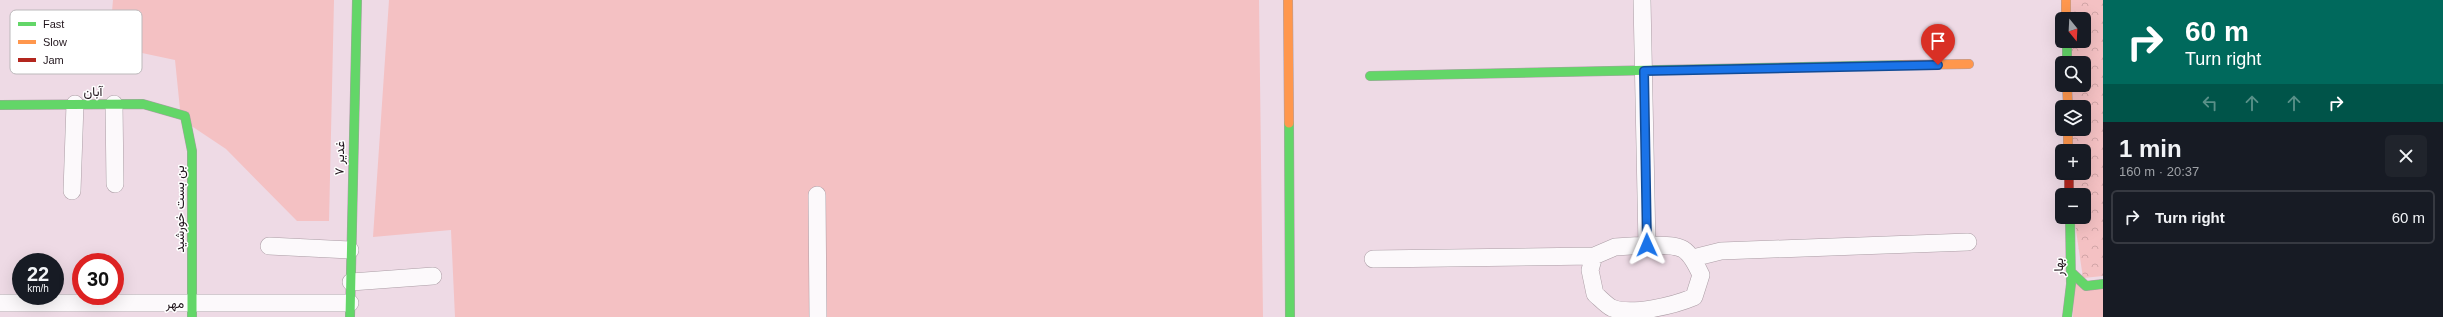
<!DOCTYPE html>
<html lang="en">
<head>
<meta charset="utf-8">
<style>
	:root { --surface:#171b24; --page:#20242c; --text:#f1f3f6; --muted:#9ea1a6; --line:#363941 }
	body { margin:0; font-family:Arial,Vazirmatn,sans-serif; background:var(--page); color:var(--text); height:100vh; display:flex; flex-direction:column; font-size:15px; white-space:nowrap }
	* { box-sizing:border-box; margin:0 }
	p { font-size:13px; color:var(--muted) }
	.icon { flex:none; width:22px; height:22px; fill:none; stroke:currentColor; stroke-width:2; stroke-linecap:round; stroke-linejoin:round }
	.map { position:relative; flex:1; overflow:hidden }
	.panel { display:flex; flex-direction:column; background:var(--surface); width:340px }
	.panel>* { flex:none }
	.banner { background:#00695c; color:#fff; overflow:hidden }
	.needle { width:26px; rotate:162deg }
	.controls { position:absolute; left:2055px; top:12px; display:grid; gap:8px }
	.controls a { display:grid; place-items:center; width:36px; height:36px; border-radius:6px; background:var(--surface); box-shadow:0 4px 16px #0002; font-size:20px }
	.speed { position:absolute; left:12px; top:253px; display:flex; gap:8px; font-size:20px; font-weight:700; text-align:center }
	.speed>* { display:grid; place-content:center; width:52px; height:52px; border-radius:50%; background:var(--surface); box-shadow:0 4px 16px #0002; line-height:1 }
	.speed small { font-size:10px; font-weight:400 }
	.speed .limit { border:6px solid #d22; background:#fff; color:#111 }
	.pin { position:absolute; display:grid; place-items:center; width:34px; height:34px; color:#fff; margin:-41px -17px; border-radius:50% 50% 50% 0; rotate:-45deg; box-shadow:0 0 4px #0007 }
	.pin .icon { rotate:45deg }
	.me { position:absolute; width:44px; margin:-22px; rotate:359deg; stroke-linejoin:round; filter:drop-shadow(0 0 3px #0008) }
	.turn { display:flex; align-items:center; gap:14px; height:84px; padding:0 16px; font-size:18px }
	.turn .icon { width:52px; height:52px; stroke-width:2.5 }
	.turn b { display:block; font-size:28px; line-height:34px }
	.lanes { display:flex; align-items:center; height:38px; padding:0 16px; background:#0003; justify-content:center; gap:20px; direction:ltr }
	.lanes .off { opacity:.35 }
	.round { display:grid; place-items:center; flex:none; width:42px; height:42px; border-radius:6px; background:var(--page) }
	.summary { display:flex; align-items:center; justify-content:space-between; height:68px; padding:0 16px }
	h1 { font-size:24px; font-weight:600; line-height:30px }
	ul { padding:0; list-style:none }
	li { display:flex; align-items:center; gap:12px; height:54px; margin:0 8px 6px; padding:0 8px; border:2px solid var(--line); border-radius:6px }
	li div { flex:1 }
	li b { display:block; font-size:15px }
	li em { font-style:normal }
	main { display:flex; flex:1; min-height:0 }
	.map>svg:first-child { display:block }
	.grass { fill:#f4c1c3 }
	.forest { fill:url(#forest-crowns) }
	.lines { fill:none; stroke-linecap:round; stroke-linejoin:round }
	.street-casing { stroke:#ab9da5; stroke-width:18 }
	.fast-casing { stroke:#ab9da5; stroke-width:10 }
	.slow-casing { stroke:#ab9da5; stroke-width:10 }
	.jam-casing { stroke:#ab9da5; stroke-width:10 }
	.street { stroke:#fcf9fb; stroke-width:17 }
	.fast { stroke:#63d668; stroke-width:9 }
	.slow { stroke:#ff974d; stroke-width:9 }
	.jam { stroke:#b3261e; stroke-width:9 }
	.route-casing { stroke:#114b97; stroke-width:10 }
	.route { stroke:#1a73e8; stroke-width:7 }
	.labels { text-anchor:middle; stroke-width:3; stroke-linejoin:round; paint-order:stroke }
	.street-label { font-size:13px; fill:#21151c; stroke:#fff }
	.key { fill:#fff; stroke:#bcb9bb; stroke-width:1 }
	.key-label { font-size:11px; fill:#21151c }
</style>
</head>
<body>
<main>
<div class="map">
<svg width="2103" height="317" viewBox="0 0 2103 317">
	<defs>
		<pattern id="forest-crowns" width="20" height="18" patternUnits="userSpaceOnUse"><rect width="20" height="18" fill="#f4c1c3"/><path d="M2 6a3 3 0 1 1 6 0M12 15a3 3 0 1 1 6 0" fill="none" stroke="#d1a5a7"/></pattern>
	</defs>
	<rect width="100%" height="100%" fill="#eedae5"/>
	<!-- grass -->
	<path class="grass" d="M 113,0 L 334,0 L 329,221 L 297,221 L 226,149 L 181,119 L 175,60 L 109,46 Z
		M 389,0 L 1259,0 L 1263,317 L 455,317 L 451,230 L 373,237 Z
		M 2074,280 L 2103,288 L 2103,317 L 2073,317 Z"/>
	<!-- forest -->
	<path class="forest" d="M 2070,0 L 2103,0 L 2103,276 L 2083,278 L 2074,217 L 2084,217 L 2084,195 L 2073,195 L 2073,173 L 2084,173 L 2084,151 L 2073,151 L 2072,129 L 2084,129 L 2084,107 L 2072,107 L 2071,85 L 2084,85 L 2084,63 L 2071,63 L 2070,41 L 2084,41 L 2084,19 L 2070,19 Z"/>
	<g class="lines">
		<!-- street casing -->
		<g class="street-casing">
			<path id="street" d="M 1642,0 L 1647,245
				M 114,104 L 115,184
				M 72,191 L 75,104
				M 817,195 L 818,317
				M 1647,245 C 1680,246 1686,242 1701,275 L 1694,297 C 1675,305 1632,316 1612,308 C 1606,305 1600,298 1595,294 L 1590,270 L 1594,256 L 1615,247 Z
				M 269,246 L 350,250
				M 1693,258 L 1721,251 L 1968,242
				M 1373,259 L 1594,256
				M 351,282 L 433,276
				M 0,303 L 350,303"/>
		</g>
		<!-- fast casing -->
		<g class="fast-casing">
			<path id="fast" d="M 2067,41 L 2067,63
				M 1370,76 L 1901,65
				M 0,105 L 143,104 L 185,116 L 192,151 L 192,317
				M 1289,123 L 1290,317
				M 2071,272 L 2086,286 L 2103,284
				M 350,317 L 357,0
				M 2067,317 L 2071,284 L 2070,217"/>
		</g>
		<!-- slow casing -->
		<g class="slow-casing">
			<path id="slow" d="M 1288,0 L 1289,123
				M 2066,0 L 2066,19
				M 1901,65 L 1969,64
				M 2067,85 L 2068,107
				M 2068,129 L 2068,151"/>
		</g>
		<!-- jam casing -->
		<g class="jam-casing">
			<path id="jam" d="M 2069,173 L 2069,195"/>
		</g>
		<!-- street -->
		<use href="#street" class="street"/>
		<!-- fast -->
		<use href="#fast" class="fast"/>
		<!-- slow -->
		<use href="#slow" class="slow"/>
		<!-- jam -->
		<use href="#jam" class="jam"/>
	</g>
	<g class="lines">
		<!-- route casing -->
		<g class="route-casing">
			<path id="route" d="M 1647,245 L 1644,71 L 1938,65"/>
		</g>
		<!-- route -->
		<use href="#route" class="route"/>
	</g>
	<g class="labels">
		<!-- street labels -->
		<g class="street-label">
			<text transform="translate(93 91) rotate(-1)" y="5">آبان</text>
			<text transform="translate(339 158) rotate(-88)" y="5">غدیر ۷</text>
			<text transform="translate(179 209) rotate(-90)" y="5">بن بست خورشید</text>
			<text transform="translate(2058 267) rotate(-91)" y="5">بهار</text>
			<text x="175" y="308">مهر</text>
		</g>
	</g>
	<!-- legend -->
	<rect x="10" y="10" width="132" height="64" rx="6" class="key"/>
	<rect x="18" y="22" width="18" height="4" fill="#63d668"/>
	<rect x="18" y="40" width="18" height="4" fill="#ff974d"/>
	<rect x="18" y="58" width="18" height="4" fill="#b3261e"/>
	<g class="key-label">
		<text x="43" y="28">Fast</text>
		<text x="43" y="46">Slow</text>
		<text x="43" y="64">Jam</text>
	</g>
</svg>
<div class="controls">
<a><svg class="needle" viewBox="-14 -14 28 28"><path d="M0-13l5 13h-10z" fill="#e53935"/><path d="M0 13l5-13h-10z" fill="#9ea1a6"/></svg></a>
<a><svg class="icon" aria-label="search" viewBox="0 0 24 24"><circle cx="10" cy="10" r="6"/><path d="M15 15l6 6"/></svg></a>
<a><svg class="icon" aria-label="layers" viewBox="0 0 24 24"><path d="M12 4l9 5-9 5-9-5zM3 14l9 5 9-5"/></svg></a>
<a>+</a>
<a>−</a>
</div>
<div class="speed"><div>22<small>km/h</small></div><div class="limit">30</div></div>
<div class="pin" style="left:1938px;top:65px;background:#d93025"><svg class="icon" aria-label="arrive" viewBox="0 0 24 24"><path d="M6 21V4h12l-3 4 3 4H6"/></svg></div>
<svg class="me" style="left:1647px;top:245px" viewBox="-20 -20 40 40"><path d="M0-17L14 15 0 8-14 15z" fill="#1a73e8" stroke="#fff" stroke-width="4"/></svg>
</div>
<section class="panel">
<div class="banner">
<div class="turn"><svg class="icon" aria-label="right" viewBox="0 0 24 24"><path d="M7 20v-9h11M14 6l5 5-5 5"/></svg><div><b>60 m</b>Turn right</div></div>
<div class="lanes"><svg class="icon off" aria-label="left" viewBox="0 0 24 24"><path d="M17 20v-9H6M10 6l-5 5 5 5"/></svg><svg class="icon off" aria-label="ahead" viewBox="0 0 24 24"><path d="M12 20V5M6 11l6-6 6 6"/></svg><svg class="icon off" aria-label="ahead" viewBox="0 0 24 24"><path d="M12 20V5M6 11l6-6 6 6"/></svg><svg class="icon" aria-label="right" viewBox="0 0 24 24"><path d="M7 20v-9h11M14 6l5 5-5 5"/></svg></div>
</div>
<div class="summary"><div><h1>1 min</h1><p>160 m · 20:37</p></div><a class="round"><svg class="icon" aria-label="close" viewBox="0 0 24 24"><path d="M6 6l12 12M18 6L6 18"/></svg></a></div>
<ul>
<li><svg class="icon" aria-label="right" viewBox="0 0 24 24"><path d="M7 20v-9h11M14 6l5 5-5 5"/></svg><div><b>Turn right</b></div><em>60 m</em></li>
</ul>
</section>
</main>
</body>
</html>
